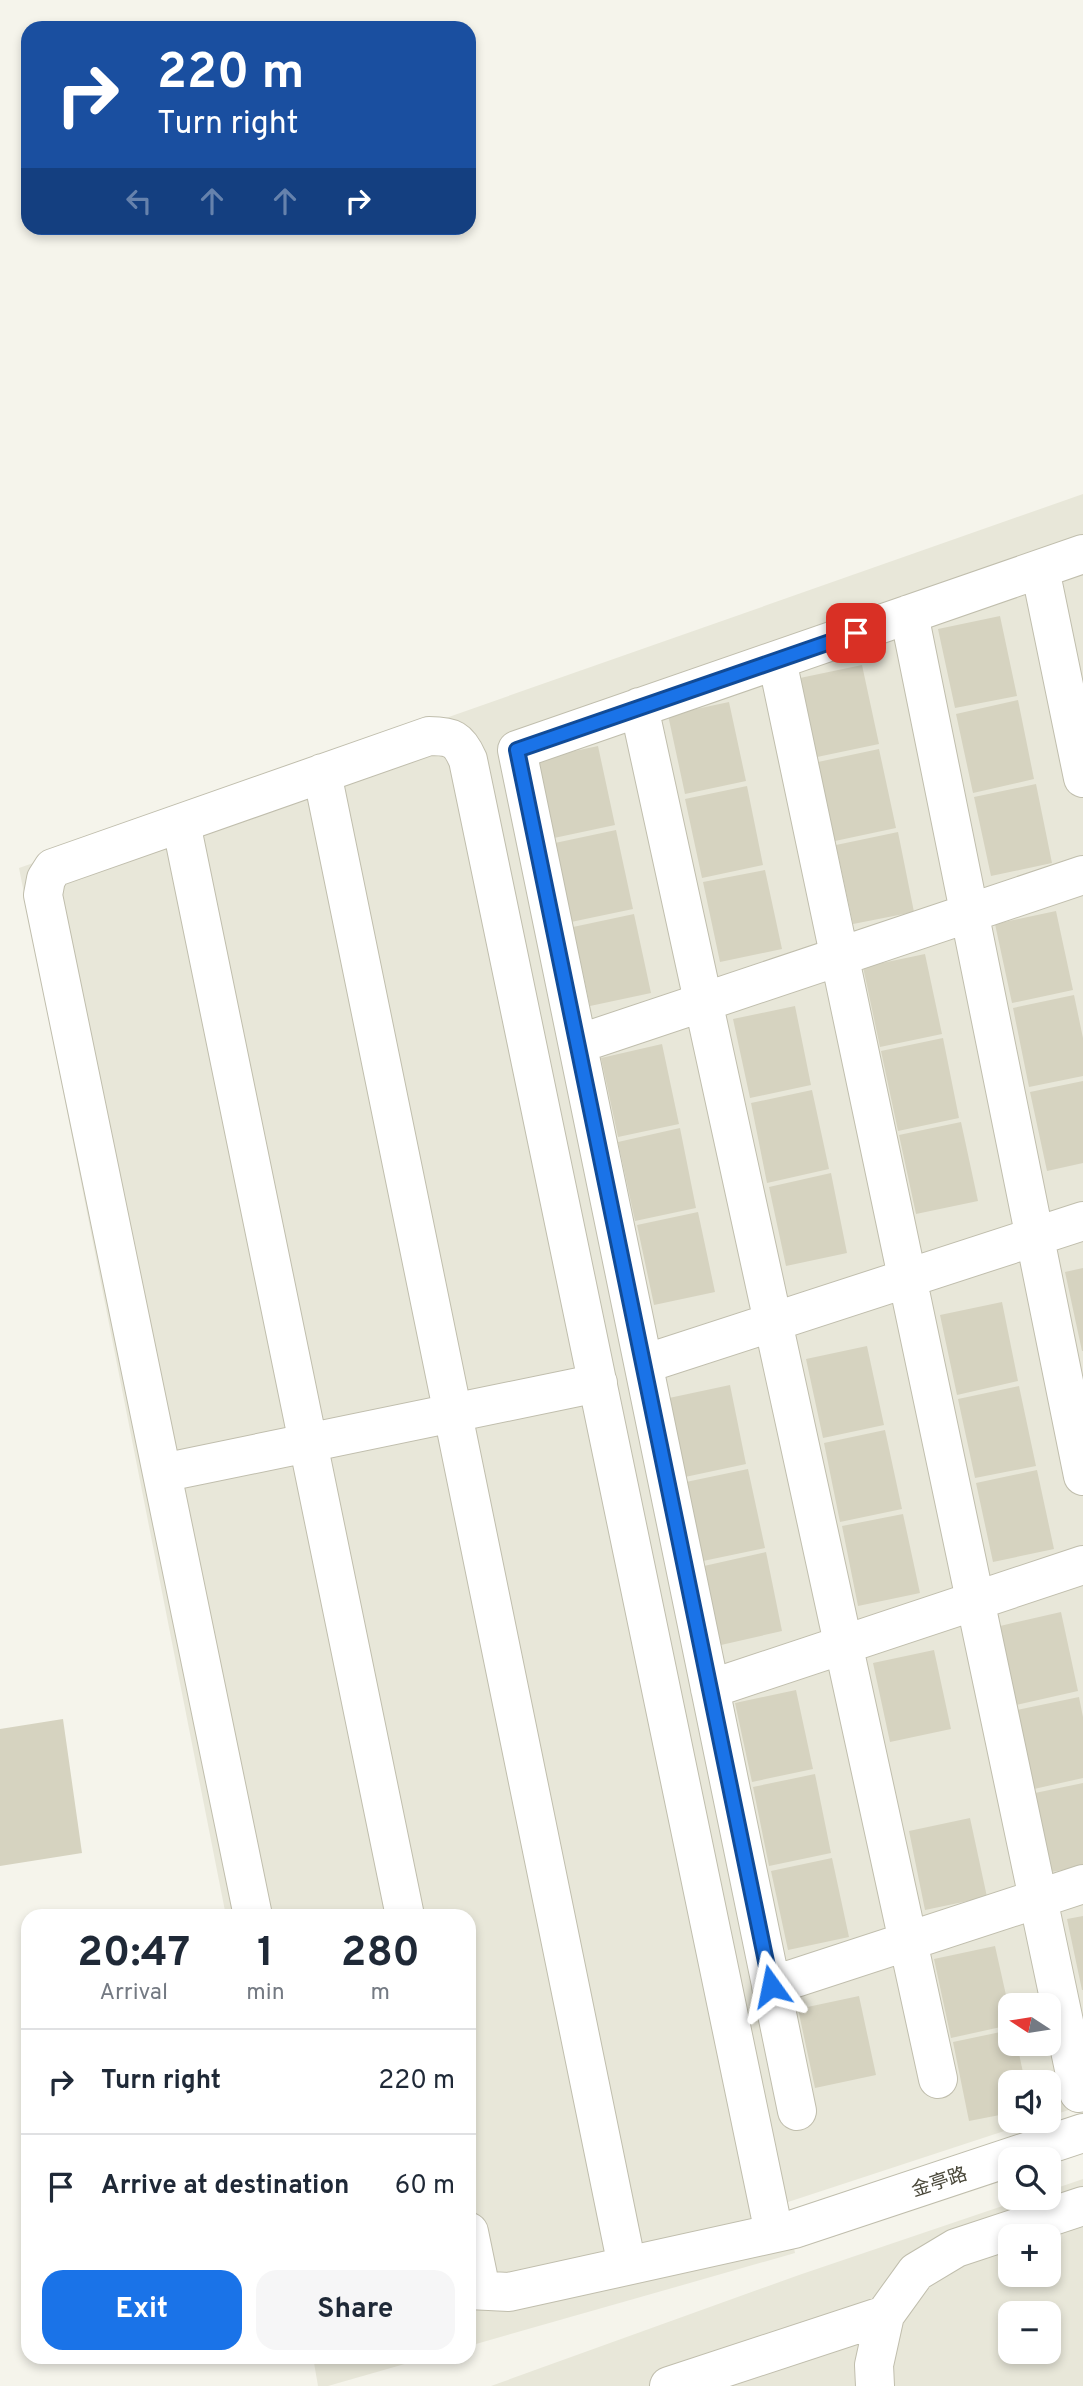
<!DOCTYPE html>
<html lang="en">
<head>
<meta charset="utf-8">
<style>
	:root { --surface:#fff; --page:#f6f6f7; --text:#1f2937; --muted:#747a83; --line:#e0e1e3; --accent:#1a73e8 }
	body { margin:0; font-family:Overpass,"Noto Sans SC",sans-serif; background:var(--page); color:var(--text); height:100vh; display:flex; flex-direction:column; font-size:26px; white-space:nowrap }
	* { box-sizing:border-box; margin:0 }
	p { font-size:23px; color:var(--muted) }
	.icon { flex:none; width:38px; height:38px; fill:none; stroke:currentColor; stroke-width:2; stroke-linecap:round; stroke-linejoin:round }
	.map { position:relative; flex:1; overflow:hidden }
	.side { position:absolute; left:21px; top:1909px; width:455px; height:455px; display:flex; flex-direction:column; background:var(--surface); border-radius:21px; box-shadow:0 4px 10px #0003 }
	.side>* { flex:none }
	.banner { position:absolute; left:21px; top:21px; width:455px; height:214px; border-radius:21px; box-shadow:0 4px 10px #0003; background:#1a4fa0; color:#fff; overflow:hidden }
	.needle { width:46px; rotate:282deg }
	.fabs { position:absolute; left:998px; top:1993px; display:grid; gap:14px }
	.fabs a { display:grid; place-items:center; width:63px; height:63px; border-radius:14px; background:var(--surface); box-shadow:0 4px 10px #0003; font-size:35px }
	.pin { position:absolute; display:grid; place-items:center; width:60px; height:60px; color:#fff; margin:-30px; border-radius:14px; box-shadow:0 4px 10px #0006 }
	.me { position:absolute; width:77px; margin:-38px; rotate:348deg; stroke-linejoin:round; filter:drop-shadow(0 0 5px #0008) }
	.turn { display:flex; align-items:center; gap:24px; height:147px; padding:0 21px; font-size:32px }
	.turn .icon { width:91px; height:91px; stroke-width:2.5 }
	.turn b { display:block; font-size:49px; line-height:60px }
	.lanes { display:flex; align-items:center; height:66px; padding:0 21px; background:#0003; justify-content:center; gap:35px; direction:ltr }
	.lanes .off { opacity:.35 }
	.eta { display:flex; justify-content:space-evenly; align-items:center; height:119px; text-align:center }
	.eta b { font-size:42px; font-weight:700; line-height:49px }
	.action { display:flex; gap:14px; margin-top:auto; padding:14px 21px }
	.action a { flex:1; height:80px; border-radius:21px; background:var(--accent); color:#fff; font-size:28px; font-weight:700; line-height:80px; text-align:center }
	.action a+a { background:var(--page); color:var(--text) }
	ul { padding:0; list-style:none }
	li { display:flex; align-items:center; gap:21px; height:105px; padding:0 21px; border-top:2px solid var(--line) }
	li div { flex:1 }
	li b { display:block; font-size:26px }
	li em { font-style:normal }
	.map>svg:first-child { display:block }
	.residential { fill:#e8e7d9; fill-rule:evenodd }
	.building { fill:#d6d3c0 }
	.lines { fill:none; stroke-linecap:round; stroke-linejoin:round }
	.minor-casing { stroke:#c0bead; stroke-width:40 }
	.minor { stroke:#fff; stroke-width:38 }
	.route-casing { stroke:#114b97; stroke-width:18 }
	.route { stroke:#1a73e8; stroke-width:12 }
	.labels { text-anchor:middle; stroke-width:6; stroke-linejoin:round; paint-order:stroke }
	.street-label { font-size:19px; fill:#494739; stroke:#fff }
</style>
</head>
<body>
<div class="map">
<svg width="1083" height="2386" viewBox="0 0 1083 2386">
	<rect width="100%" height="100%" fill="#f5f4eb"/>
	<!-- residential -->
	<path class="residential" d="M 1083,494 L 1083,2105 L 1048,2117 L 1048,2082 L 1010,2082 L 1010,2121 L 1035,2121 L 785,2203 L 795,2253 L 469,2346 L 469,1916 L 226,1916 L 19,868 ZM 1010,2006 L 1048,2006 L 1048,2044 L 1010,2044 Z
		M 1083,2179 L 1083,2386 L 491,2386 L 799,2275 L 1026,2198 L 1048,2198 L 1048,2191 ZM 1010,2236 L 1048,2236 L 1048,2275 L 1010,2275 ZM 1010,2314 L 1048,2314 L 1048,2352 L 1010,2352 Z
		M 313,2357 L 429,2357 L 328,2386 L 318,2386 Z"/>
	<!-- building -->
	<path class="building" d="M 1000,616 L 1017,696 L 955,708 L 938,629 Z
		M 862,665 L 879,744 L 817,757 L 800,678 Z
		M 1018,700 L 1034,779 L 973,793 L 956,714 Z
		M 729,702 L 746,781 L 685,794 L 668,715 Z
		M 598,746 L 615,825 L 554,838 L 537,759 Z
		M 879,749 L 896,828 L 835,841 L 818,762 Z
		M 1036,784 L 1052,863 L 991,876 L 974,797 Z
		M 747,786 L 763,865 L 702,878 L 685,799 Z
		M 616,830 L 633,909 L 571,922 L 555,843 Z
		M 898,832 L 914,912 L 853,924 L 836,845 Z
		M 765,870 L 782,949 L 720,962 L 703,882 Z
		M 1056,911 L 1073,990 L 1012,1003 L 995,924 Z
		M 634,914 L 651,993 L 590,1006 L 573,927 Z
		M 925,954 L 942,1034 L 880,1047 L 863,967 Z
		M 1074,995 L 1083,1038 L 1083,1076 L 1029,1087 L 1013,1008 Z
		M 795,1006 L 811,1085 L 750,1098 L 733,1019 Z
		M 943,1038 L 959,1118 L 898,1131 L 881,1051 Z
		M 662,1044 L 679,1124 L 618,1137 L 601,1058 Z
		M 1083,1081 L 1083,1163 L 1047,1171 L 1030,1092 Z
		M 812,1090 L 829,1169 L 767,1183 L 751,1103 Z
		M 961,1122 L 978,1201 L 916,1214 L 899,1135 Z
		M 680,1128 L 696,1208 L 635,1221 L 618,1142 Z
		M 831,1173 L 847,1253 L 786,1266 L 769,1187 Z
		M 698,1212 L 715,1292 L 654,1305 L 637,1225 Z
		M 1083,1268 L 1083,1351 L 1082,1351 L 1065,1272 Z
		M 1002,1302 L 1018,1381 L 957,1395 L 940,1315 Z
		M 867,1346 L 884,1425 L 823,1438 L 806,1359 Z
		M 730,1385 L 746,1464 L 685,1477 L 669,1398 Z
		M 1019,1386 L 1036,1466 L 975,1478 L 958,1399 Z
		M 885,1430 L 902,1509 L 840,1522 L 824,1443 Z
		M 748,1469 L 765,1548 L 703,1561 L 686,1482 Z
		M 1037,1470 L 1054,1549 L 993,1562 L 976,1483 Z
		M 903,1514 L 920,1593 L 858,1606 L 842,1526 Z
		M 766,1552 L 782,1631 L 721,1645 L 704,1566 Z
		M 1061,1612 L 1078,1691 L 1016,1705 L 1000,1626 Z
		M 934,1650 L 951,1729 L 890,1742 L 873,1663 Z
		M 796,1690 L 813,1769 L 752,1782 L 735,1703 Z
		M 1079,1697 L 1083,1717 L 1083,1778 L 1034,1789 L 1017,1710 Z
		M 63,1719 L 82,1853 L 0,1866 L 0,1729 Z
		M 815,1774 L 831,1853 L 769,1866 L 753,1787 Z
		M 1083,1783 L 1083,1866 L 1052,1872 L 1035,1793 Z
		M 970,1818 L 987,1897 L 925,1910 L 909,1831 Z
		M 832,1858 L 849,1937 L 788,1950 L 771,1871 Z
		M 1083,1916 L 1083,1990 L 1082,1990 L 1067,1919 Z
		M 995,1946 L 1010,2013 L 1010,2025 L 951,2038 L 934,1959 Z
		M 859,1996 L 876,2075 L 815,2088 L 798,2009 Z
		M 1010,2030 L 1010,2044 L 1017,2044 L 1025,2082 L 1010,2082 L 1010,2113 L 969,2121 L 953,2042 Z"/>
	<g class="lines">
		<!-- minor casing -->
		<g class="minor-casing">
			<path id="minor" d="M 1040,569 L 1083,778
				M 909,614 L 1083,1476
				M 777,660 L 1079,2093
				M 639,707 L 938,2079
				M 322,773 L 627,2266
				M 181,823 L 405,1916
				M 578,1044 L 1083,875
				M 644,1364 L 1083,1221
				M 162,1473 L 598,1383
				M 710,1689 L 1083,1565
				M 253,1916 L 43,895 L 46,879 L 53,868 L 429,736 C 452,736 459,739 468,760 L 774,2233
				M 771,1986 L 1083,1884
				M 797,2111 L 517,750 L 1083,554
				M 469,2232 L 481,2290
				M 469,2290 L 509,2292 L 794,2229 L 1083,2133
				M 669,2386 L 885,2315
				M 875,2386 L 874,2365 L 885,2315 L 916,2272 L 956,2248 L 1083,2206"/>
		</g>
		<!-- minor -->
		<use href="#minor" class="minor"/>
	</g>
	<g class="lines">
		<!-- route casing -->
		<g class="route-casing">
			<path id="route" d="M 771,1986 L 517,750 L 856,633"/>
		</g>
		<!-- route -->
		<use href="#route" class="route"/>
	</g>
	<g class="labels">
		<!-- street labels -->
		<g class="street-label">
			<text transform="translate(939 2181) rotate(-18)" y="7">金亭路</text>
		</g>
	</g>
</svg>
<div class="fabs">
<a><svg class="needle" viewBox="-14 -14 28 28"><path d="M0-13l5 13h-10z" fill="#e53935"/><path d="M0 13l5-13h-10z" fill="#747a83"/></svg></a>
<a><svg class="icon" aria-label="sound" viewBox="0 0 24 24"><path d="M4 9h4l5-4v14l-5-4H4zM17 9q2 3 0 6"/></svg></a>
<a><svg class="icon" aria-label="search" viewBox="0 0 24 24"><circle cx="10" cy="10" r="6"/><path d="M15 15l6 6"/></svg></a>
<a>+</a>
<a>−</a>
</div>
<div class="pin" style="left:856px;top:633px;background:#d93025"><svg class="icon" aria-label="arrive" viewBox="0 0 24 24"><path d="M6 21V4h12l-3 4 3 4H6"/></svg></div>
<svg class="me" style="left:771px;top:1986px" viewBox="-20 -20 40 40"><path d="M0-17L14 15 0 8-14 15z" fill="#1a73e8" stroke="#fff" stroke-width="4"/></svg>
<div class="banner">
<div class="turn"><svg class="icon" aria-label="right" viewBox="0 0 24 24"><path d="M7 20v-9h11M14 6l5 5-5 5"/></svg><div><b>220 m</b>Turn right</div></div>
<div class="lanes"><svg class="icon off" aria-label="left" viewBox="0 0 24 24"><path d="M17 20v-9H6M10 6l-5 5 5 5"/></svg><svg class="icon off" aria-label="ahead" viewBox="0 0 24 24"><path d="M12 20V5M6 11l6-6 6 6"/></svg><svg class="icon off" aria-label="ahead" viewBox="0 0 24 24"><path d="M12 20V5M6 11l6-6 6 6"/></svg><svg class="icon" aria-label="right" viewBox="0 0 24 24"><path d="M7 20v-9h11M14 6l5 5-5 5"/></svg></div>
</div>
<section class="side">
<div class="eta">
<div><b>20:47</b><p>Arrival</p></div>
<div><b>1</b><p>min</p></div>
<div><b>280</b><p>m</p></div>
</div>
<ul>
<li><svg class="icon" aria-label="right" viewBox="0 0 24 24"><path d="M7 20v-9h11M14 6l5 5-5 5"/></svg><div><b>Turn right</b></div><em>220 m</em></li>
<li><svg class="icon" aria-label="arrive" viewBox="0 0 24 24"><path d="M6 21V4h12l-3 4 3 4H6"/></svg><div><b>Arrive at destination</b></div><em>60 m</em></li>
</ul>
<div class="action"><a>Exit</a><a>Share</a></div>
</section>
</div>
</body>
</html>
